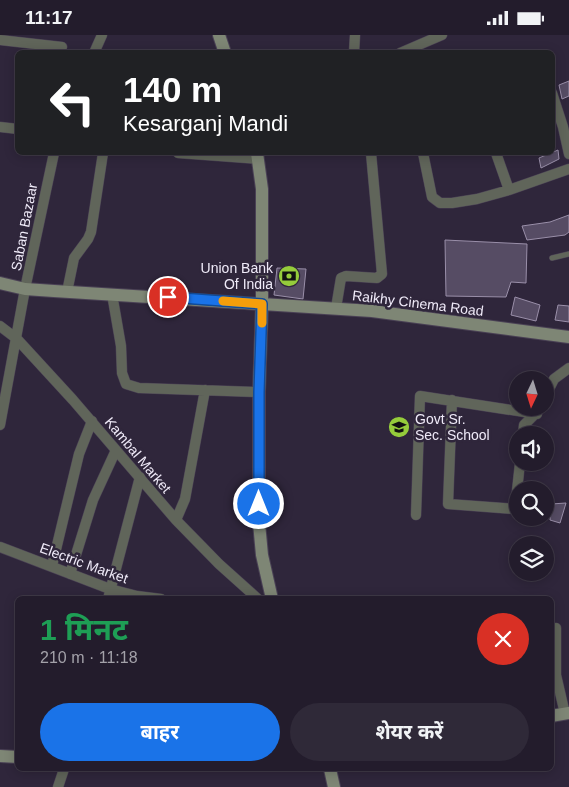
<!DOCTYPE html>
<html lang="hi">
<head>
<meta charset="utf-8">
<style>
	:root { --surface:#231c2c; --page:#2f2938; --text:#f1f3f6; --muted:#a3a1a9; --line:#403a48; --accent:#1a73e8 }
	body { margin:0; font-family:Arial,"Noto Sans Devanagari",sans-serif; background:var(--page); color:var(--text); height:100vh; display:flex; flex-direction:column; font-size:19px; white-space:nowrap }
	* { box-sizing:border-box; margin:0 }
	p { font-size:16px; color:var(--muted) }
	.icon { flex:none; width:28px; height:28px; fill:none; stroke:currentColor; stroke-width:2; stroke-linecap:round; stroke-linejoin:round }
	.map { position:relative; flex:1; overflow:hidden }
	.sheet { position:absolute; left:15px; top:561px; width:539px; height:175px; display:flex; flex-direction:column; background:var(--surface); border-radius:8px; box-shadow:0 2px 12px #0003,0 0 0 1px var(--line) }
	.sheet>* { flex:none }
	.banner { position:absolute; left:15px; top:15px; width:540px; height:105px; border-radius:8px; box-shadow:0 2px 12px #0003,0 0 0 1px var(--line); background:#202124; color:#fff; overflow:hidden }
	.needle { width:32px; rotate:184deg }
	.controls { position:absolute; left:509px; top:336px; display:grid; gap:10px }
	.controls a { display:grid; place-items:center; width:45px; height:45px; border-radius:50%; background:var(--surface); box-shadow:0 2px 12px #0003,0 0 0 1px var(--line); font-size:25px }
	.pin { position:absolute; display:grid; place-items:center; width:42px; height:42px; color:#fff; margin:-21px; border:2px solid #fff; border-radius:50%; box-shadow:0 1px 5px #0007 }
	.me { position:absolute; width:55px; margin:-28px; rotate:0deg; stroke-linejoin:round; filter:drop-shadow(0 0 4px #0008) }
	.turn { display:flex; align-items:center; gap:18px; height:105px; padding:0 25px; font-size:22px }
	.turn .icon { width:65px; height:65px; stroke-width:2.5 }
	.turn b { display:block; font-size:35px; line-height:42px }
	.round { display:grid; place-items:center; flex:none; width:52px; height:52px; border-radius:26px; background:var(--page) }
	.head { display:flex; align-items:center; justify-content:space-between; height:85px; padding:0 25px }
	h1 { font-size:30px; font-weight:700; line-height:38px; color:#1e9e55 }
	.button { display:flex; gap:10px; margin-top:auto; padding:10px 25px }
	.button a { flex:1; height:58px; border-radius:30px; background:var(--accent); color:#fff; font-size:20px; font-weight:700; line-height:58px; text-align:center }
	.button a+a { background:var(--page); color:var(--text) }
	.status { display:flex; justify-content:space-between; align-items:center; height:35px; padding:0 25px; background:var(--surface); direction:ltr }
	.status svg { height:14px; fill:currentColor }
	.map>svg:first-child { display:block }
	.building { fill:#564c64; stroke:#9a8fa9 }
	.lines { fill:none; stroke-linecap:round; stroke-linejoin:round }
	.lane-casing { stroke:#4a4155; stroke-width:6 }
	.street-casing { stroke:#4a4155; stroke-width:11 }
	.secondary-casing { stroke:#4a4155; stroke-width:14 }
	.lane { stroke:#60655a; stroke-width:5 }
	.street { stroke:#60655a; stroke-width:10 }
	.secondary { stroke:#7e8675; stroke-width:12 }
	.route-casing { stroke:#114b97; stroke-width:12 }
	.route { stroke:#1a73e8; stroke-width:9 }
	.slow { stroke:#f59e0b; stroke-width:9 }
	.labels { text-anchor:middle; stroke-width:5; stroke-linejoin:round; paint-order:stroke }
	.street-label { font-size:14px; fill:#efeaf8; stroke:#2f263b }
	.poi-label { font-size:14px; fill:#efeaf8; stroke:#2f263b; text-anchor:end }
</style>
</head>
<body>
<div class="status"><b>11:17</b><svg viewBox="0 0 49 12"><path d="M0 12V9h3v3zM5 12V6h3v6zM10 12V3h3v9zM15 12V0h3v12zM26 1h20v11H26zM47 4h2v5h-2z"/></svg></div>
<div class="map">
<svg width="569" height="752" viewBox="0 0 569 752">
	<rect width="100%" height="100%" fill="#2f263b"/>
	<!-- building -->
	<path class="building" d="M 569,46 L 569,61 L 562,64 L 559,50 Z
		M 558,115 L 559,124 L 541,133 L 539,123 Z
		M 569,180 L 569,197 L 565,200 L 527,205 L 522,191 L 550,187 Z
		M 445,205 L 527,209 L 526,248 L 511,247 L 506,262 L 446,261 Z
		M 277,233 L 306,234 L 303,264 L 274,260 Z
		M 515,262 L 540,270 L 536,286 L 511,280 Z
		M 558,270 L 569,271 L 569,287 L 555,285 Z
		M 566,468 L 560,488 L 550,485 L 551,469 Z"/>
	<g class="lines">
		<!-- lane casing -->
		<g class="lane-casing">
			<path id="lane" d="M 552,223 L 569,219"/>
		</g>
		<!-- street casing -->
		<g class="street-casing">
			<path id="street" d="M 0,5 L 62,12
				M 94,18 L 102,0
				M 354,18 L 355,0
				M 400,18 L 442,0
				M 552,58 L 563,92 L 569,119
				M 0,92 L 18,94
				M 178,118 L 258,124
				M 423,118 L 432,162 L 440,168 L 452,168 L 477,164 L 509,155 L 569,134
				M 496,118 L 509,155
				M 67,257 L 74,223 L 88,204 L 91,197 L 103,118
				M 112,259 L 121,311 L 122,338 L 126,349 L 139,353 L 259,357
				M 336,273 L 341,243 L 346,241 L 377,243 L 382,239 L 371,118
				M 0,291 L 17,304 L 73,365 L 176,485 L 219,529 L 258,564
				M 545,362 L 554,344 L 569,333
				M 452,365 L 448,469 L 515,474 L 520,428
				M 0,390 L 25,254 L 54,118
				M 523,400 L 524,390 L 538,376
				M 416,480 L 420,361 L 537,379
				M 176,485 L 185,464 L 205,355
				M 0,512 L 110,554 L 137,561 L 161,564
				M 52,531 L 79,419 L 92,386
				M 70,539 L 93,465 L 116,415
				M 108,564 L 140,442
				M 556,593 L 556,640 L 565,679
				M 58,752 L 64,734"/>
		</g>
		<!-- secondary casing -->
		<g class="secondary-casing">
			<path id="secondary" d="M 219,0 L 225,18
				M 257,118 L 262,154 L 262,269 L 259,357 L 259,488 L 262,520 L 272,564
				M 0,248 L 25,254 L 54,256 L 372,276 L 569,302
				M 551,681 L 569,678
				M 0,721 L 18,722
				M 330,734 L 334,752"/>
		</g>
		<!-- lane -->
		<use href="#lane" class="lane"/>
		<!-- street -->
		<use href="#street" class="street"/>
		<!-- secondary -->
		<use href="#secondary" class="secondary"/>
	</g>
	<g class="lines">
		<!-- route casing -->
		<g class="route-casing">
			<path id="route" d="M 168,262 L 262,269 L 259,357 L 259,469"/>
		</g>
		<!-- route -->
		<use href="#route" class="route"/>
		<!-- slow -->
		<path class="slow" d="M 223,266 L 262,269 L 262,288"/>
	</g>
	<!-- icons -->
	<defs>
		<g id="bank-disc" transform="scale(1.125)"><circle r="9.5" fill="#95cc3b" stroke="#2f263b"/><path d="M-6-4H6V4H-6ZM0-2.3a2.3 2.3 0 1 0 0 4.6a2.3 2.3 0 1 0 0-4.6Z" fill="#111"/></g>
		<g id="school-disc" transform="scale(1.125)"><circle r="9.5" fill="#95cc3b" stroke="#2f263b"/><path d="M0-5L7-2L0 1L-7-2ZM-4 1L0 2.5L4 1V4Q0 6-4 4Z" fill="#111"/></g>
	</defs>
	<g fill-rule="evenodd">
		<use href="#bank-disc" x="289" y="241"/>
		<use href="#school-disc" x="399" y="392"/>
	</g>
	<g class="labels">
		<!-- street labels -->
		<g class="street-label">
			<text transform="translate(24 192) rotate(-79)" y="5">Saban Bazaar</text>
			<text transform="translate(418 268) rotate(7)" y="5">Raikhy Cinema Road</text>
			<text transform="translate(138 420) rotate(50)" y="5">Kambal Market</text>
			<text transform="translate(84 528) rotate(20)" y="5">Electric Market</text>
		</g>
		<!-- poi labels -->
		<g class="poi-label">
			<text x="273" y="238">Union Bank<tspan x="273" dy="16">Of India</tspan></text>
			<text x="415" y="389" text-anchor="start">Govt Sr.<tspan x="415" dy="16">Sec. School</tspan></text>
		</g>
	</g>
</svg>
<div class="controls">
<a><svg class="needle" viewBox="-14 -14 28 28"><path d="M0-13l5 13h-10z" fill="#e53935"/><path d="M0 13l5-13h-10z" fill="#a3a1a9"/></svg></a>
<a><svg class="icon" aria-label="sound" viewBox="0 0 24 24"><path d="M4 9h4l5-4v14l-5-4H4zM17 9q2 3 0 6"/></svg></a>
<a><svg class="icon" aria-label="search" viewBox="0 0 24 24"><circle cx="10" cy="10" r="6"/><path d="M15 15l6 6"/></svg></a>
<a><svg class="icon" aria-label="layers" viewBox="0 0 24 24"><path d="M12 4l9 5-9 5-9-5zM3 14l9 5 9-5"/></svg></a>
</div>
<div class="pin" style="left:168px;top:262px;background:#d93025"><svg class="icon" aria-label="arrive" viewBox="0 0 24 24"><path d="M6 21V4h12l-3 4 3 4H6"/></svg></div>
<svg class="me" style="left:259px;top:469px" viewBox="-20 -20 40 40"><circle r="17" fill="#1a73e8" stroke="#fff" stroke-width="3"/><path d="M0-11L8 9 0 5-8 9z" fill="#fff"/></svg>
<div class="banner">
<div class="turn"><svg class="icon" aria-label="left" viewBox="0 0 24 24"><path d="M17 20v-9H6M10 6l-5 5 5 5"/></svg><div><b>140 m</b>Kesarganj Mandi</div></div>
</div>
<section class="sheet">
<div class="head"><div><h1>1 मिनट</h1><p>210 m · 11:18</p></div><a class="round" style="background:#d93025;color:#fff"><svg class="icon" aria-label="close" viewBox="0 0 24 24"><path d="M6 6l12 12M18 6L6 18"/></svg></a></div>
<div class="button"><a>बाहर</a><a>शेयर करें</a></div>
</section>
</div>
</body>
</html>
